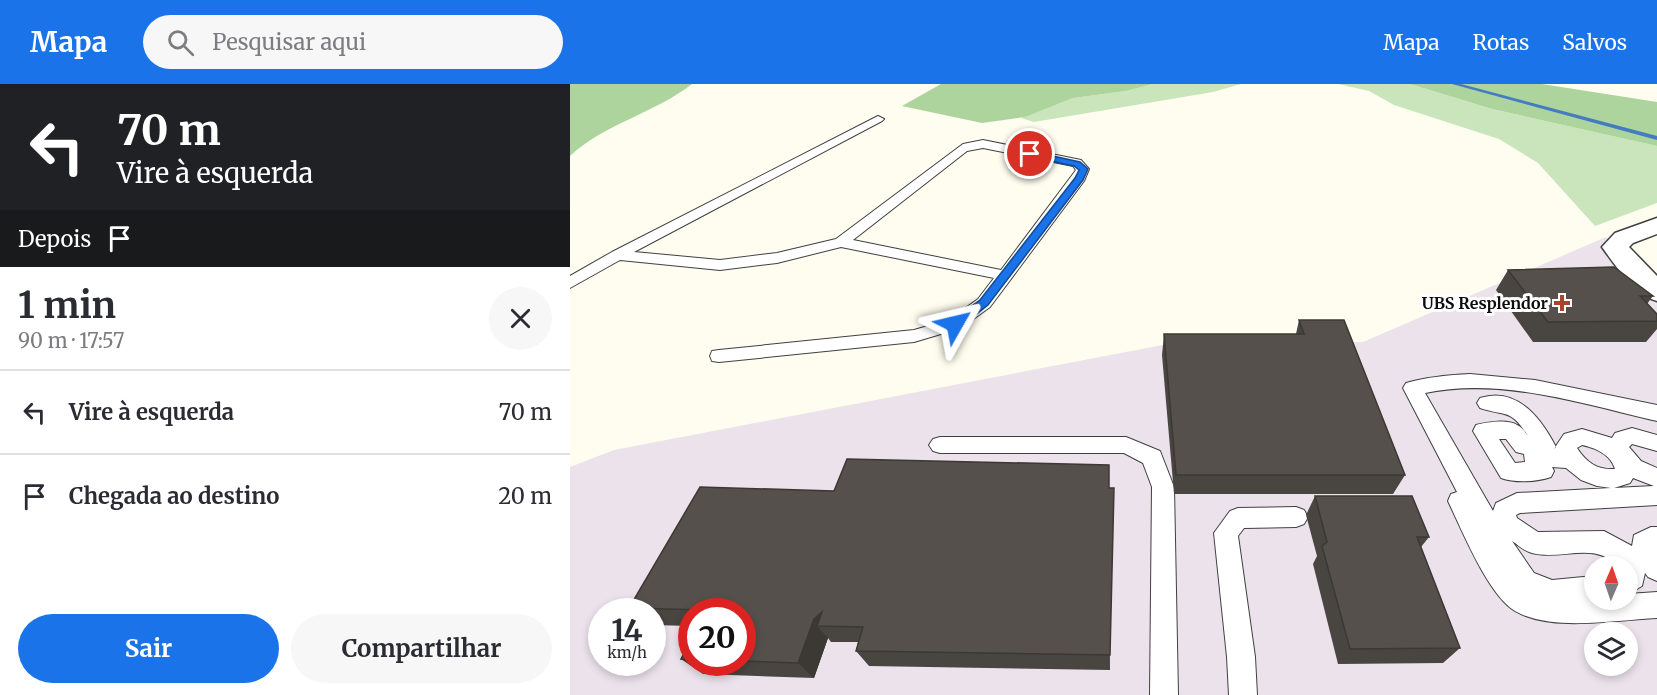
<!DOCTYPE html>
<html lang="pt">
<head>
<meta charset="utf-8">
<style>
	:root { --surface:#fff; --page:#f7f7f7; --text:#2b2b33; --muted:#7c7c81; --line:#e1e1e2; --accent:#1a73e8 }
	body { margin:0; font-family:Merriweather,serif; background:var(--page); color:var(--text); height:100vh; display:flex; flex-direction:column; font-size:22px; white-space:nowrap }
	* { box-sizing:border-box; margin:0 }
	p { font-size:20px; color:var(--muted) }
	.icon { flex:none; width:33px; height:33px; fill:none; stroke:currentColor; stroke-width:2; stroke-linecap:round; stroke-linejoin:round }
	.map { position:relative; flex:1; overflow:hidden }
	.drawer { display:flex; flex-direction:column; background:var(--surface); width:570px }
	.drawer>* { flex:none }
	.top-card { background:#202124; color:#fff; overflow:hidden }
	.needle { width:39px; rotate:2deg }
	.fabs { position:absolute; left:1014px; top:472px; display:grid; gap:12px }
	.fabs a { display:grid; place-items:center; width:54px; height:54px; border-radius:50%; background:var(--surface); box-shadow:0 3px 9px #0003; font-size:30px }
	.speed { position:absolute; left:18px; top:514px; display:flex; gap:12px; font-size:30px; font-weight:700; text-align:center }
	.speed>* { display:grid; place-content:center; width:78px; height:78px; border-radius:50%; background:var(--surface); box-shadow:0 3px 9px #0003; line-height:1 }
	.speed small { font-size:15px; font-weight:400 }
	.speed .limit { border:9px solid #d22; background:#fff; color:#111 }
	.pin { position:absolute; display:grid; place-items:center; width:51px; height:51px; color:#fff; margin:-26px; border:3px solid #fff; border-radius:50%; box-shadow:0 2px 6px #0007 }
	.me { position:absolute; width:66px; margin:-33px; rotate:53deg; stroke-linejoin:round; filter:drop-shadow(0 0 4px #0008) }
	.turn { display:flex; align-items:center; gap:21px; height:126px; padding:0 18px; font-size:27px }
	.turn .icon { width:78px; height:78px; stroke-width:2.5 }
	.turn b { display:block; font-size:42px; line-height:51px }
	.then { display:flex; align-items:center; height:57px; padding:0 18px; background:#0003; gap:12px; font-size:22px }
	.round { display:grid; place-items:center; flex:none; width:63px; height:63px; border-radius:32px; background:var(--page) }
	.headline { display:flex; align-items:center; justify-content:space-between; height:102px; padding:0 18px }
	h1 { font-size:36px; font-weight:700; line-height:45px }
	.action { display:flex; gap:12px; margin-top:auto; padding:12px 18px }
	.action a { flex:1; height:69px; border-radius:36px; background:var(--accent); color:#fff; font-size:24px; font-weight:700; line-height:69px; text-align:center }
	.action a+a { background:var(--page); color:var(--text) }
	ul { padding:0; list-style:none }
	li { display:flex; align-items:center; gap:18px; height:84px; padding:0 18px; border-top:2px solid var(--line) }
	li div { flex:1 }
	li b { display:block; font-size:22px }
	li em { font-style:normal }
	header { display:flex; align-items:center; gap:36px; box-sizing:border-box; height:84px; padding:0 30px; background:var(--accent); color:#fff }
	header strong { font-size:28px }
	nav { display:flex; gap:33px; margin-inline-start:auto; font-size:21px }
	.search { width:420px; height:54px; background:var(--page); display:flex; align-items:center; gap:15px; box-sizing:border-box; padding:0 21px; border-radius:33px; color:var(--muted); font-size:22px }
	main { display:flex; flex:1; min-height:0 }
	.map>svg:first-child { display:block }
	.industrial { fill:#ebe2eb; fill-rule:evenodd }
	.green { fill:#cae5bb }
	.forest { fill:#acd49c }
	.lines { fill:none; stroke-linecap:round; stroke-linejoin:round }
	.stream { fill:#457cc1; fill-rule:evenodd }
	.lane-casing { stroke:#404040; stroke-width:2 }
	.street-casing { stroke:#404040; stroke-width:3 }
	.lane { fill:#fff; fill-rule:evenodd }
	.street { fill:#fff; fill-rule:evenodd }
	.wall { fill:#494540 }
	.shaded-wall { fill:#3c3834 }
	.building { fill:#55504b; stroke:#3c3834; stroke-width:1.5 }
	.route { fill:#1a73e8; stroke:#114b97; stroke-width:1.5 }
	.poi-dot { fill:#b14031; stroke:#fff; stroke-width:2 }
	.labels { text-anchor:middle; stroke-width:6; stroke-linejoin:round; paint-order:stroke }
	.poi-label { font-size:16px; font-weight:bold; fill:#0d0d0d; stroke:#fff; text-anchor:end }
</style>
</head>
<body>
<header>
<strong>Mapa</strong>
<div class="search"><svg class="icon" aria-label="search" viewBox="0 0 24 24"><circle cx="10" cy="10" r="6"/><path d="M15 15l6 6"/></svg>Pesquisar aqui</div>
<nav><a>Mapa</a><a>Rotas</a><a>Salvos</a></nav>
</header>
<main>
<section class="drawer">
<div class="top-card">
<div class="turn"><svg class="icon" aria-label="left" viewBox="0 0 24 24"><path d="M17 20v-9H6M10 6l-5 5 5 5"/></svg><div><b>70 m</b>Vire à esquerda</div></div>
<div class="then">Depois<svg class="icon" aria-label="arrive" viewBox="0 0 24 24"><path d="M6 21V4h12l-3 4 3 4H6"/></svg></div>
</div>
<div class="headline"><div><h1>1 min</h1><p>90 m · 17:57</p></div><a class="round"><svg class="icon" aria-label="close" viewBox="0 0 24 24"><path d="M6 6l12 12M18 6L6 18"/></svg></a></div>
<ul>
<li><svg class="icon" aria-label="left" viewBox="0 0 24 24"><path d="M17 20v-9H6M10 6l-5 5 5 5"/></svg><div><b>Vire à esquerda</b></div><em>70 m</em></li>
<li><svg class="icon" aria-label="arrive" viewBox="0 0 24 24"><path d="M6 21V4h12l-3 4 3 4H6"/></svg><div><b>Chegada ao destino</b></div><em>20 m</em></li>
</ul>
<div class="action"><a>Sair</a><a>Compartilhar</a></div>
</section>
<div class="map">
<svg width="1087" height="611" viewBox="0 0 1087 611">
	<rect width="100%" height="100%" fill="#fefdef"/>
	<!-- industrial -->
	<path class="industrial" d="M 1036,153 L 1087,204 L 1087,611 L 0,611 L 0,383 L 44,366 L 598,260 L 793,258 ZM 1024,483 L 1058,483 L 1058,516 L 1024,516 ZM 32,528 L 82,528 L 82,579 L 32,579 ZM 122,528 L 172,528 L 172,579 L 122,579 ZM 1024,549 L 1058,549 L 1058,582 L 1024,582 Z"/>
	<!-- green -->
	<path class="green" d="M 583,0 L 671,0 L 643,8 L 464,38 L 451,34 L 503,14 L 556,7 Z
		M 768,0 L 840,0 L 922,25 L 1087,62 L 1087,119 L 1025,142 L 968,79 L 929,55 L 824,21 L 799,7 Z"/>
	<!-- forest -->
	<path class="forest" d="M 0,0 L 122,0 C 85,29 34,40 0,72 Z
		M 371,0 L 583,0 L 556,7 L 503,14 L 455,33 L 412,39 L 332,22 Z
		M 840,0 L 972,0 L 1087,18 L 1087,62 L 922,25 Z"/>
	<g class="lines">
		<!-- stream -->
		<path class="stream" d="M 882,0 L 891,0 L 1087,52 L 1087,56 Z"/>
		<!-- lane casing -->
		<g class="lane-casing">
			<path id="lane" d="M 308,32 L 314,35 L 312,37 L 64,168 L 150,176 L 207,169 L 266,155 L 393,60 L 413,56 L 511,76 L 519,85 L 514,97 L 420,223 L 391,244 L 344,258 L 149,278 L 142,277 L 140,272 L 142,267 L 149,266 L 344,246 L 379,236 L 408,215 L 424,194 L 271,163 L 207,179 L 150,186 L 50,176 L 0,204 L 0,192 L 42,168 ZM 413,64 L 503,82 L 506,86 L 431,186 L 283,156 L 397,67 Z
				M 900,290 L 965,296 L 1087,321 L 1087,337 C 1013,320 931,293 855,309 L 923,427 L 926,419 L 947,409 L 1041,404 L 1027,402 L 1011,396 L 996,384 L 982,383 L 984,387 L 981,393 C 967,398 945,399 931,394 L 903,347 L 906,341 C 916,338 938,335 947,341 C 952,343 955,348 958,352 C 940,324 937,333 910,324 L 907,319 L 910,314 C 947,302 971,334 986,363 L 984,365 L 994,350 L 1012,345 L 1042,354 L 1045,349 L 1062,344 L 1087,351 L 1087,367 L 1062,360 L 1059,363 L 1071,377 L 1087,384 L 1087,421 L 950,429 L 946,431 L 947,434 L 968,448 L 1034,447 L 1062,462 L 1064,451 L 1081,443 L 1087,443 L 1087,497 L 1078,493 L 1075,489 L 1072,502 L 1058,510 L 1058,483 L 1048,483 C 1026,456 991,477 962,469 C 954,467 948,461 942,457 L 964,489 L 982,496 L 1024,492 L 1024,516 L 1058,516 L 1058,510 L 1087,508 L 1087,534 C 1046,536 981,548 945,527 C 918,511 892,446 878,417 L 881,410 L 887,408 L 833,304 L 836,299 C 857,293 878,291 900,290 ZM 929,355 L 936,355 L 946,368 L 954,370 L 955,378 L 945,379 ZM 1012,361 C 1026,364 1041,371 1045,385 C 1027,386 1017,379 1007,364 ZM 1063,394 L 1084,402 L 1044,404 L 1060,399 Z
				M 370,353 L 556,353 L 590,367 L 604,403 L 608,611 L 580,611 L 582,403 L 573,379 L 554,369 L 370,369 L 363,367 L 359,361 L 363,355 Z
				M 726,423 L 734,426 L 738,433 L 734,440 L 726,443 L 674,444 L 668,452 L 685,573 L 687,611 L 659,611 L 657,573 L 644,449 L 660,427 L 668,424 Z"/>
		</g>
		<!-- street casing -->
		<g class="street-casing">
			<path id="street" d="M 1087,134 L 1087,150 L 1063,159 L 1059,163 L 1087,192 L 1087,217 C 1065,211 1045,181 1032,163 L 1045,149 Z"/>
		</g>
		<!-- lane -->
		<use href="#lane" class="lane"/>
		<!-- street -->
		<use href="#street" class="street"/>
	</g>
	<!-- wall -->
	<path class="wall" d="M 938,186 L 1083,212 L 1077,220 L 1087,230 L 1087,245 L 1076,258 L 963,258 L 926,206 Z
		M 729,236 L 835,391 L 823,410 L 604,410 L 592,271 L 594,250 L 726,250 Z
		M 539,404 L 540,586 L 299,582 L 286,567 L 288,558 L 261,558 L 258,554 L 244,594 L 133,590 L 111,575 L 122,554 L 122,579 L 172,579 L 172,528 L 122,528 L 122,542 L 82,541 L 82,528 L 65,528 L 59,524 L 264,407 Z
		M 745,412 L 859,453 L 851,463 L 890,564 L 873,579 L 768,580 L 743,480 L 747,472 L 736,431 Z"/>
	<!-- shaded-wall -->
	<path class="shaded-wall" d="M 252,528 L 247,542 L 258,554 L 244,594 L 228,579 L 244,535 Z"/>
	<!-- building -->
	<path class="building" d="M 1044,183 L 1083,212 L 1070,212 L 1087,230 L 1087,237 L 978,238 L 938,186 Z
		M 729,236 L 774,236 L 835,391 L 606,391 L 594,250 L 734,250 Z
		M 277,375 L 539,381 L 539,404 L 544,404 L 540,571 L 286,567 L 293,543 L 247,542 L 252,528 L 244,535 L 228,579 L 172,577 L 172,528 L 134,528 L 135,526 L 59,524 L 130,403 L 264,407 Z
		M 745,412 L 842,412 L 859,453 L 847,453 L 890,564 L 780,565 L 752,462 L 757,458 Z
		M 122,554 L 122,576 L 111,575 Z"/>
	<!-- route -->
	<path class="route" d="M 460,67 L 510,78 L 518,85 L 513,96 L 418,221 L 390,243 L 381,243 L 381,237 L 410,216 L 505,94 L 509,86 L 504,82 L 457,72 L 456,70 Z"/>
	<!-- markers -->
	<path class="poi-dot" d="M989 210h6v6h6v6h-6v6h-6v-6h-6v-6h6z"/>
	<g class="labels">
		<!-- poi labels -->
		<g class="poi-label">
			<text x="978" y="225">UBS Resplendor</text>
		</g>
	</g>
</svg>
<div class="fabs">
<a><svg class="needle" viewBox="-14 -14 28 28"><path d="M0-13l5 13h-10z" fill="#e53935"/><path d="M0 13l5-13h-10z" fill="#7c7c81"/></svg></a>
<a><svg class="icon" aria-label="layers" viewBox="0 0 24 24"><path d="M12 4l9 5-9 5-9-5zM3 14l9 5 9-5"/></svg></a>
</div>
<div class="speed"><div>14<small>km/h</small></div><div class="limit">20</div></div>
<div class="pin" style="left:460px;top:70px;background:#d93025"><svg class="icon" aria-label="arrive" viewBox="0 0 24 24"><path d="M6 21V4h12l-3 4 3 4H6"/></svg></div>
<svg class="me" style="left:385px;top:240px" viewBox="-20 -20 40 40"><path d="M0-17L14 15 0 8-14 15z" fill="#1a73e8" stroke="#fff" stroke-width="4"/></svg>
</div>
</main>
</body>
</html>
